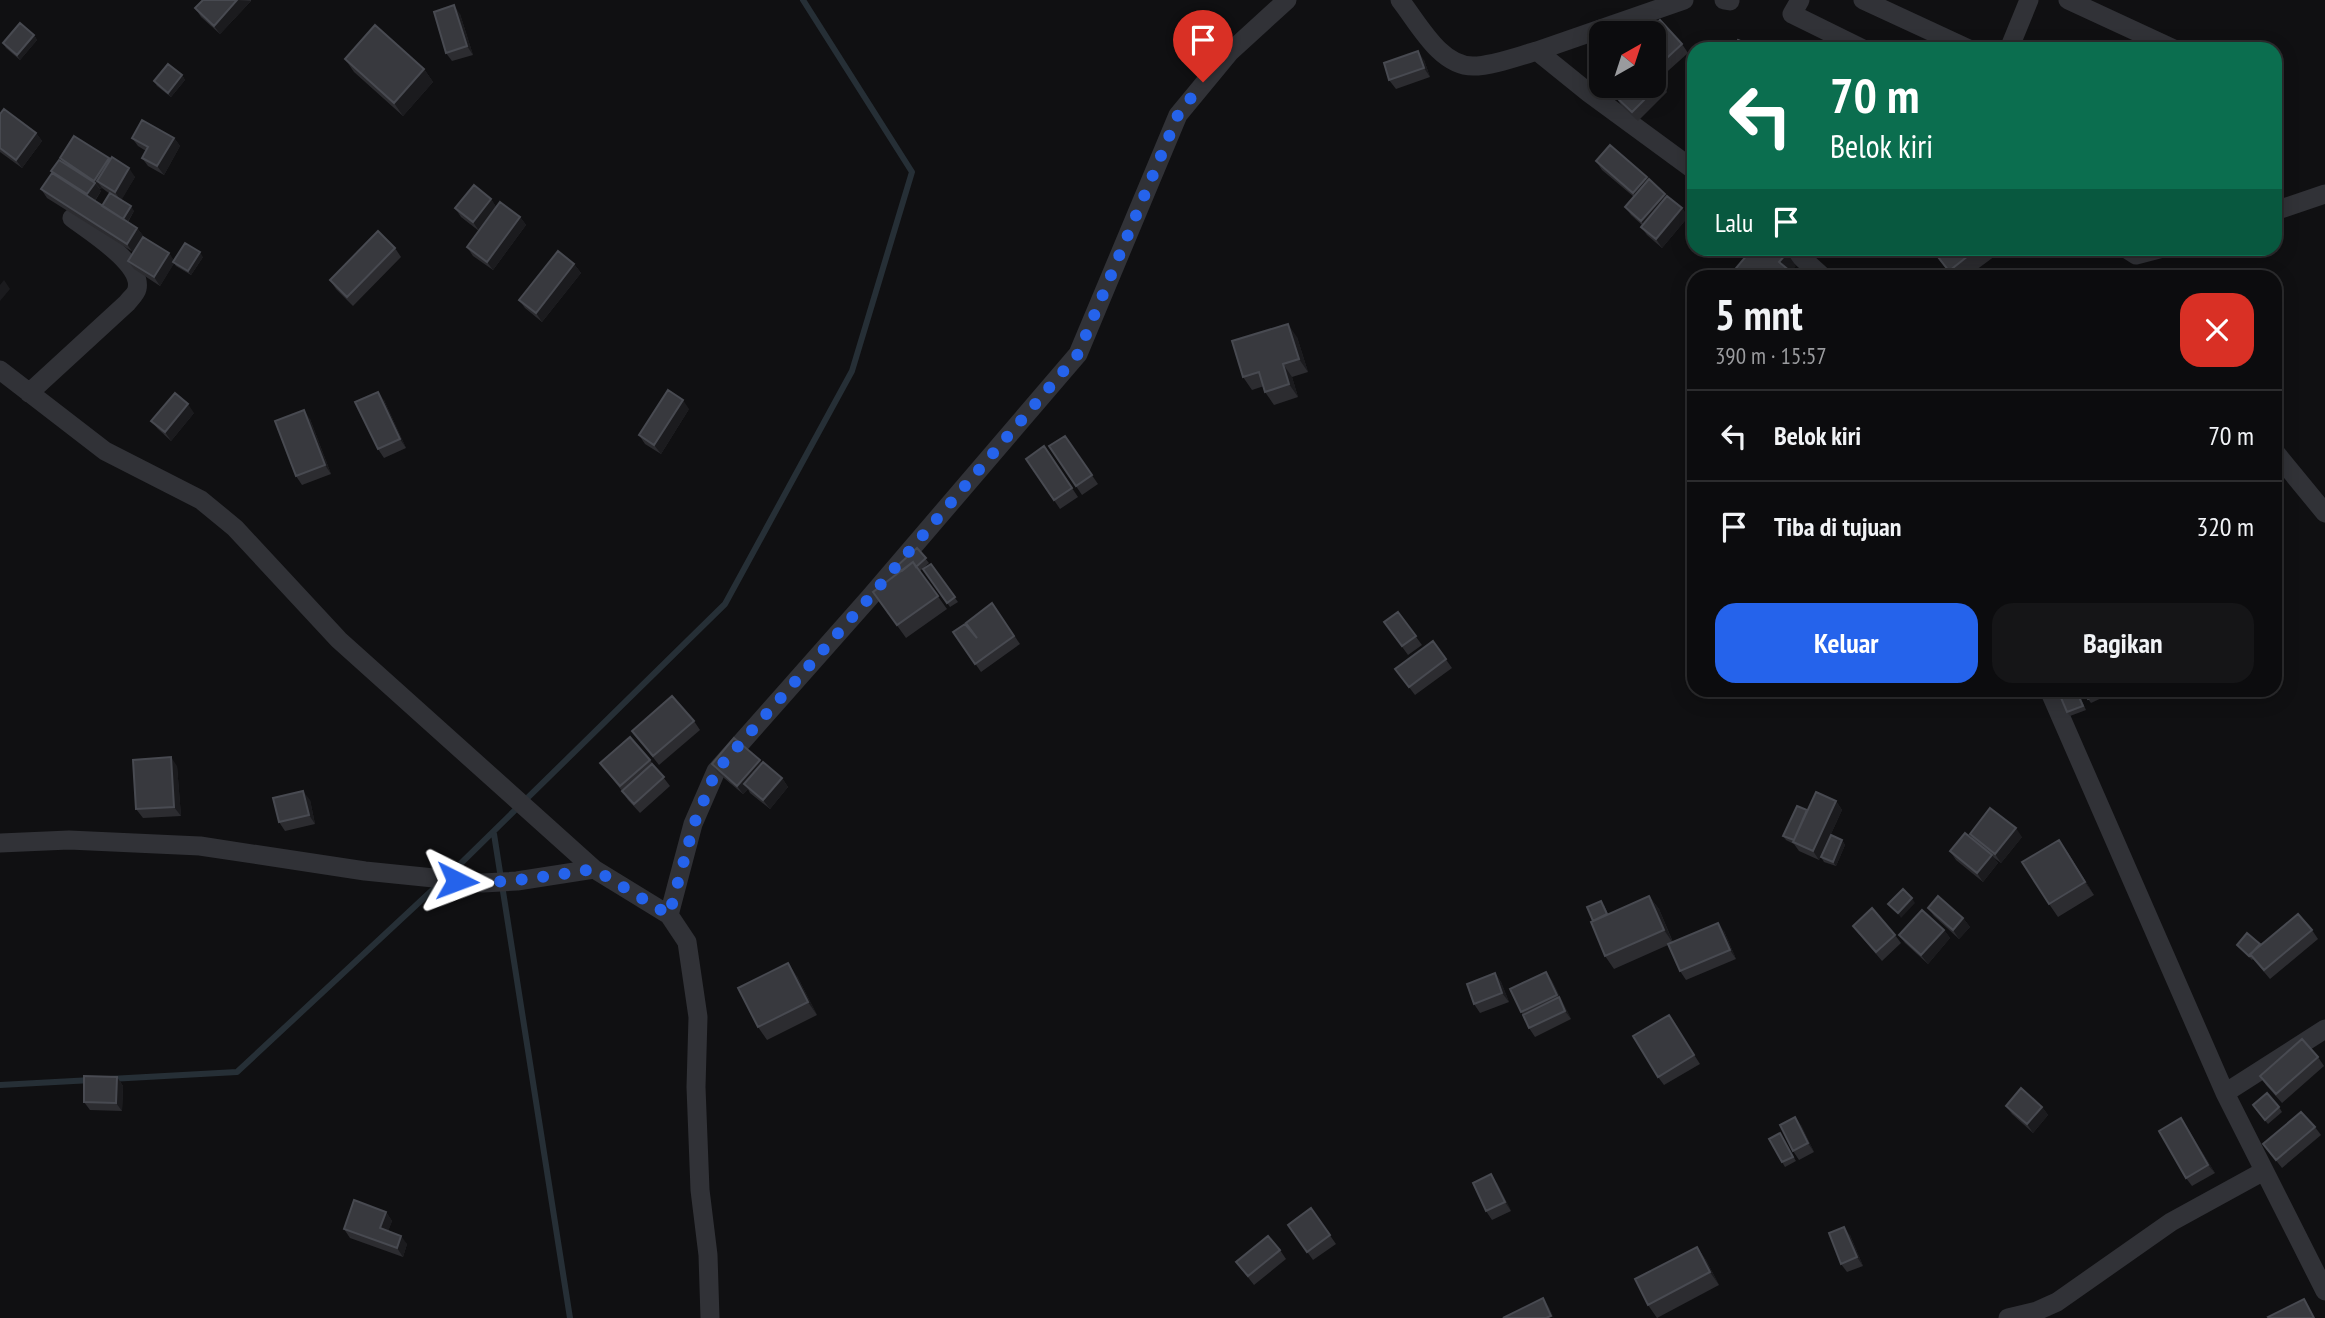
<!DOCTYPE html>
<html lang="id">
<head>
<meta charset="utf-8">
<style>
	:root { --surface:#0c0c0e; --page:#151517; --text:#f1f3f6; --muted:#9a9b9e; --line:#2c2c2e; --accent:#2563eb }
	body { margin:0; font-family:"PT Sans Narrow",sans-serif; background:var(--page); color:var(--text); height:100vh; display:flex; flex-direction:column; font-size:26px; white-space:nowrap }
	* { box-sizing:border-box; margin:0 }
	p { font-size:23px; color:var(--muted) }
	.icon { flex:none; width:38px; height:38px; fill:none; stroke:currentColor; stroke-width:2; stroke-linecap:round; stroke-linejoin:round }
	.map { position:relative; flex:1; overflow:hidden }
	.side { position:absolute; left:1687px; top:270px; width:595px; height:427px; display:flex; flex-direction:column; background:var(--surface); border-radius:21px; box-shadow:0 4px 18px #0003,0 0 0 2px var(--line) }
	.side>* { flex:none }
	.hud { position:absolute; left:1687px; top:42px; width:595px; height:214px; border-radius:21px; box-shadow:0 4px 18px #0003,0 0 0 2px var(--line); background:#0b6e4f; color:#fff; overflow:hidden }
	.needle { width:46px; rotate:39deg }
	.fabs { position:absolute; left:1589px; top:21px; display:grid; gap:14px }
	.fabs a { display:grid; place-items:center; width:77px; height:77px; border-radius:14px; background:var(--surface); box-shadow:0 4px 18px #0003,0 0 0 2px var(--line); font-size:35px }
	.pin { position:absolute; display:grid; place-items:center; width:60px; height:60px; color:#fff; margin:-72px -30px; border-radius:50% 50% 50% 0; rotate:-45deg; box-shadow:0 0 7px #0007 }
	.pin .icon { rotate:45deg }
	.me { position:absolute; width:77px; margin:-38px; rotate:93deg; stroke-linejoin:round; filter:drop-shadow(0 0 5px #0008) }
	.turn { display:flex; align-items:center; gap:24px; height:147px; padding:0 28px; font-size:32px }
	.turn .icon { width:91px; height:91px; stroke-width:2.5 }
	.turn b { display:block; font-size:49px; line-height:60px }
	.then { display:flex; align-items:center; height:66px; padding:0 28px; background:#0003; gap:14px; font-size:26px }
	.round { display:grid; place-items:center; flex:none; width:74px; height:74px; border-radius:21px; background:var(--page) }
	.overview { display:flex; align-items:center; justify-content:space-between; height:119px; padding:0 28px }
	h1 { font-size:42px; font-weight:800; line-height:52px }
	.cta { display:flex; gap:14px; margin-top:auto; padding:14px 28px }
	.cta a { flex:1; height:80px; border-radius:21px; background:var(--accent); color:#fff; font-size:28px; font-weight:800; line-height:80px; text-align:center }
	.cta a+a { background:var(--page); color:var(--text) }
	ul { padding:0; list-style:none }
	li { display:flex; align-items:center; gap:21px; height:91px; padding:0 28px; border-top:2px solid var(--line) }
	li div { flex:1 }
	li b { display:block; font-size:26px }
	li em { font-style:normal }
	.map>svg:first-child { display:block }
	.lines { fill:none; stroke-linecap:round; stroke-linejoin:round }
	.stream { stroke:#262f36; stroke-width:6 }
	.street { stroke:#313237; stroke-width:19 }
	.wall { fill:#2c2c30; fill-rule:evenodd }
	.shaded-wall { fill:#1b1b1e }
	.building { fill:#38393e; stroke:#484a51; stroke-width:2 }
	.route { stroke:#2563eb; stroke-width:12; stroke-dasharray:0 21.6 }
</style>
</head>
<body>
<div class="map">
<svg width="2325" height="1318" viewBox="0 0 2325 1318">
	<rect width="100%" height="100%" fill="#101012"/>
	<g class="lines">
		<!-- stream -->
		<path class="stream" d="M 494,834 L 570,1318
			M 449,875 L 725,604 L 852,371 L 912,172 L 803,0
			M 110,1079 L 237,1072 L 441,882
			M 0,1085 L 92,1080"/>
		<!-- street -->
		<path class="street" d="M 1400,0 C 1419,24 1440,66 1473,66 C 1492,66 1519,56 1537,51 L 1589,93 L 1694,170
			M 1724,0 L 1730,1
			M 1800,0 L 1792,14 L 1863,49
			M 1863,0 L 1969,49
			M 2068,0 L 2174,49
			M 2009,49 L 2029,0
			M 1537,51 L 1684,0
			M 2275,211 L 2325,194
			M 1791,248 L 1822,276
			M 2125,248 L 2136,255 L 2163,248
			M 0,370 L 105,451 L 201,500 L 235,528 L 339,640 L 594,869
			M 29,393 L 127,303 C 130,299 136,294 137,289 C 143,264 89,231 72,218
			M 2275,452 L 2325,513
			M 2049,690 L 2225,1093 L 2325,1291
			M 0,843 L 69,840 L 200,846 L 365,871 L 483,883 L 517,881 L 594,869 L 669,915 L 687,942 L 698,1017 L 696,1087 L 700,1190 L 708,1255 L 710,1318
			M 669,915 L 693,824 L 716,771 L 870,597 L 1078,354 L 1178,115 L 1230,52 L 1287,0
			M 2225,1093 L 2325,1029
			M 2008,1318 L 2037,1311 L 2057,1302 L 2171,1222 L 2264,1171"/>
	</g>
	<!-- wall -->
	<path class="wall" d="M 203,0 L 251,0 L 251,1 L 220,34 L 201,17 L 195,8 Z
		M 460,14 L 473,55 L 452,61 L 446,53 Z
		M 1654,33 L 1682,44 L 1688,53 L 1659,79 L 1654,73 Z
		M 34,35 L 37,40 L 20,60 L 6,48 L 3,43 Z
		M 345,59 L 424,69 L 433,82 L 403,116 L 354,72 Z
		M 1424,60 L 1430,77 L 1396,89 L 1389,80 Z
		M 182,75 L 185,80 L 171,97 L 157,86 L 154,81 Z
		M 1661,83 L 1667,92 L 1638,121 L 1621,105 L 1615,96 Z
		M 0,114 L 36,133 L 42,141 L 22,168 L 0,152 Z
		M 132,138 L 174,138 L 180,146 L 164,175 L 148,166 L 142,158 L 146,151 L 138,146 Z
		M 60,158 L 110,160 L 135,177 L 121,200 L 134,211 L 128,222 L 137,228 L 144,237 L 169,253 L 174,261 L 203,257 L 191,275 L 176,266 L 174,263 L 160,286 L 134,269 L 128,261 L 133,252 L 47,198 L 41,189 L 54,175 L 51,171 L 63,162 ZM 98,188 L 100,189 L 102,188 L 110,194 L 102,206 L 95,201 L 101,191 Z
		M 1596,161 L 1649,180 L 1682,208 L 1688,217 L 1662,248 L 1647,235 L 1641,227 L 1642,225 L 1631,215 L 1625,207 L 1634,197 L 1602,170 Z
		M 491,199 L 496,207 L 520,217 L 526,225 L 493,270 L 473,256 L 467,247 L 479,231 L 461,217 L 455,208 Z
		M 395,248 L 401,257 L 353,306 L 336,289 L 330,280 Z
		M 1930,248 L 1990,248 L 1995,256 L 1968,276 L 1952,276 Z
		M 574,264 L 581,273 L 542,322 L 525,308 L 519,300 Z
		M 1297,337 L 1308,372 L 1292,377 L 1298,397 L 1274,405 L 1265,392 L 1264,386 L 1252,390 L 1243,377 Z
		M 384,400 L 406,448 L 384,458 L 378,449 Z
		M 689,409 L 661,454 L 645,444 L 639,435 Z
		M 194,413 L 171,441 L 158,429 L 151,421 Z
		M 310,419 L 331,474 L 302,485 L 296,476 Z
		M 1065,436 L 1098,484 L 1082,495 L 1049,446 Z
		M 1044,446 L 1078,497 L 1060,509 L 1026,459 Z
		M 917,548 L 929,563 L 920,571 L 947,609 L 906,638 L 873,592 L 901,571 Z
		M 931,564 L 958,602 L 950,607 L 923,569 Z
		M 992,603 L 1020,644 L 981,672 L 953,632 L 977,638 Z
		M 1398,612 L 1422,645 L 1408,655 L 1384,622 Z
		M 1433,641 L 1452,668 L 1415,695 L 1395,669 Z
		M 2077,690 L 2086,710 L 2070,716 L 2067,712 Z
		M 2105,690 L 2108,695 L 2091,703 L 2088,699 Z
		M 694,721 L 700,730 L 659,765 L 632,731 Z
		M 650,760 L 670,786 L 640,813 L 628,800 L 622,791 L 600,763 Z
		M 762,763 L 782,778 L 788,787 L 770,809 L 750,793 L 748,789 L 743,794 L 718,773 L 712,764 Z
		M 177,766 L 181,816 L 143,818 L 136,809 Z
		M 310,800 L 315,824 L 285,831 L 279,822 Z
		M 1836,801 L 1842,810 L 1819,860 L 1799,851 L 1794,844 L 1786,840 L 1783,836 L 1807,810 Z
		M 1970,834 L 2022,837 L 2001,863 L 1993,857 L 1998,863 L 1983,882 L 1956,860 L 1950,851 L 1973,840 Z
		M 1842,840 L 1845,845 L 1836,866 L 1824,862 L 1821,857 Z
		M 2068,853 L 2094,895 L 2058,917 L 2049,904 Z
		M 1649,896 L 1659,909 L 1673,942 L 1724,931 L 1736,959 L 1686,980 L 1680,971 L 1668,945 L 1614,969 L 1605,956 L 1593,921 L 1604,905 L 1608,914 Z
		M 1928,908 L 1963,918 L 1970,927 L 1959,939 L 1934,916 Z
		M 1853,926 L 1895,935 L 1901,943 L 1882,961 L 1859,934 Z
		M 1944,930 L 1950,938 L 1928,964 L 1905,943 L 1899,935 Z
		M 2312,930 L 2318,939 L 2270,979 L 2253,959 L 2252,960 L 2237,945 L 2260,946 Z
		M 1546,972 L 1552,981 L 1571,1019 L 1535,1037 L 1529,1028 L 1510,989 Z
		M 1495,973 L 1501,982 L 1509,1002 L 1480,1013 L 1474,1004 Z
		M 797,976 L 817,1015 L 767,1040 L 758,1027 Z
		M 1669,1015 L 1700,1064 L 1664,1085 L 1658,1077 Z
		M 2318,1057 L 2324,1066 L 2282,1103 L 2266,1085 L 2260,1076 Z
		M 117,1077 L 123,1086 L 122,1111 L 90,1110 L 84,1102 Z
		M 2006,1106 L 2042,1107 L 2048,1115 L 2033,1133 L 2012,1114 Z
		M 2279,1107 L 2282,1112 L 2268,1124 L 2256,1110 Z
		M 2181,1118 L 2215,1173 L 2192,1186 L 2186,1178 Z
		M 1801,1125 L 1814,1152 L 1799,1160 L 1793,1151 Z
		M 2315,1127 L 2321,1135 L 2282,1168 L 2263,1144 Z
		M 1783,1138 L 1796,1161 L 1785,1167 L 1782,1162 Z
		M 1497,1183 L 1511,1211 L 1492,1220 L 1486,1211 Z
		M 1311,1208 L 1336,1244 L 1313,1260 L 1288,1225 Z
		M 386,1212 L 392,1221 L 388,1231 L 407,1244 L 403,1257 L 350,1238 L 344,1229 Z
		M 1850,1235 L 1863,1266 L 1847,1272 L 1841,1264 Z
		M 1697,1247 L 1706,1260 L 1719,1285 L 1657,1318 L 1648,1305 Z
		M 1280,1250 L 1286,1259 L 1254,1285 L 1236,1262 Z"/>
	<!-- shaded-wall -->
	<path class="shaded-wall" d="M 237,0 L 251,1 L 220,34 L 214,26 Z
		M 454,5 L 460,14 L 473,55 L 467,46 Z
		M 34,35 L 37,40 L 20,60 L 17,55 Z
		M 1418,51 L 1424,60 L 1430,77 L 1424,68 Z
		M 424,69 L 433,82 L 403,116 L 394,103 Z
		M 182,75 L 185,80 L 171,97 L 168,93 Z
		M 36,133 L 42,141 L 22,168 L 16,160 Z
		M 174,138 L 180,146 L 164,175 L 157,166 Z
		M 109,158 L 115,167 L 97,181 L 102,188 L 100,189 L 94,181 Z
		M 129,168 L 135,177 L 121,201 L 115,192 Z
		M 1647,177 L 1653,185 L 1639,202 L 1633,193 Z
		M 95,183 L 101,191 L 93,203 L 87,194 Z
		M 1665,194 L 1671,202 L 1647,229 L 1641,221 Z
		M 491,199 L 497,208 L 479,231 L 473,222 Z
		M 131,206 L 134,211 L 126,224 L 123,219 Z
		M 1682,208 L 1688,217 L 1662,248 L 1656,239 Z
		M 520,217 L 526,225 L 493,270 L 487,262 Z
		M 137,228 L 144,237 L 133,253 L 127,244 Z
		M 200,252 L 203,257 L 191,275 L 188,271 Z
		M 169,253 L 175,262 L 160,286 L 154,277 Z
		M 1787,253 L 1796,266 L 1788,275 L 1779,262 Z
		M 574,264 L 581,273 L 542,322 L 536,313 Z
		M 4,280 L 10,289 L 0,301 L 0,285 Z
		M 1288,324 L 1297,337 L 1308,372 L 1299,359 Z
		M 1283,364 L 1292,377 L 1298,397 L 1289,384 Z
		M 378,392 L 384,400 L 406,448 L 400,439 Z
		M 683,400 L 689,409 L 661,454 L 654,445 Z
		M 188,404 L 194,413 L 171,441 L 165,432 Z
		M 304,410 L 310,419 L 331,474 L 325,465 Z
		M 171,757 L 177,766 L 181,816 L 174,807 Z
		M 760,760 L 766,768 L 744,784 L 748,789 L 743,794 L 737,786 Z
		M 782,778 L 788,787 L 770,809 L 763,800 Z
		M 303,791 L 310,800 L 315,824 L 309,815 Z
		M 1836,801 L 1842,810 L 1819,860 L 1813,851 Z
		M 2016,828 L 2022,837 L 2001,863 L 1995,854 Z
		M 1842,840 L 1845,845 L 1836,866 L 1833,862 Z
		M 2059,840 L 2068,853 L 2094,895 L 2085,882 Z
		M 1992,855 L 1998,863 L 1983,882 L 1977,873 Z
		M 1649,896 L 1659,909 L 1673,943 L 1664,930 Z
		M 1912,898 L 1915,903 L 1901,918 L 1898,913 Z
		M 1963,918 L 1970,927 L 1959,939 L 1953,930 Z
		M 1718,923 L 1724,931 L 1736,959 L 1730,950 Z
		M 1944,930 L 1950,938 L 1928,964 L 1921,955 Z
		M 788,963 L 797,976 L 817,1015 L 808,1002 Z
		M 1546,972 L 1552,981 L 1571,1019 L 1565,1011 Z
		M 1495,973 L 1501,982 L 1509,1002 L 1502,993 Z
		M 117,1077 L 123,1086 L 122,1111 L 116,1103 Z
		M 2042,1107 L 2048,1115 L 2033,1133 L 2027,1124 Z
		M 1795,1117 L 1801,1125 L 1814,1152 L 1808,1143 Z
		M 2181,1118 L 2187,1127 L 2215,1173 L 2208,1165 Z
		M 1491,1174 L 1497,1183 L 1511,1211 L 1505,1202 Z
		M 386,1212 L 392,1221 L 386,1237 L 380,1228 Z
		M 1844,1227 L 1850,1235 L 1863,1266 L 1857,1257 Z
		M 401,1236 L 407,1244 L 403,1257 L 397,1248 Z
		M 1697,1247 L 1706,1260 L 1719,1285 L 1710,1272 Z
		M 1543,1298 L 1549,1307 L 1554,1318 L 1551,1316 Z"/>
	<!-- building -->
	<path class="building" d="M 203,0 L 237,0 L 214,26 L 195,8 Z
		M 454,5 L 467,46 L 446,53 L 434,12 Z
		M 1660,20 L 1682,44 L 1654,70 L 1654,33 L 1646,33 Z
		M 20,23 L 34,35 L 17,55 L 3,43 Z
		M 375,25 L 424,69 L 394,103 L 345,59 Z
		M 1738,40 L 1755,47 L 1754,49 L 1734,49 Z
		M 1418,51 L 1424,68 L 1389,80 L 1384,63 Z
		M 168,64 L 182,75 L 168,93 L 154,81 Z
		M 1654,76 L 1661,83 L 1632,112 L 1615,96 L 1625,86 L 1654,86 Z
		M 4,109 L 36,133 L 16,160 L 0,148 L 0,114 Z
		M 142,120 L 174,138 L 157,166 L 142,158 L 148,147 L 132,138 Z
		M 74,136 L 109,158 L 94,181 L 60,158 Z
		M 1610,145 L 1647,177 L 1633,193 L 1596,161 Z
		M 112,157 L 129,168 L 115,192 L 97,181 Z
		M 59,160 L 95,183 L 87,194 L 51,171 Z
		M 52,173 L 137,228 L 127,244 L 41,189 Z
		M 1649,179 L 1665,194 L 1641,221 L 1625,207 Z
		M 474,185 L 491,199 L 473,222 L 455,208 Z
		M 110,193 L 131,206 L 123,219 L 102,206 Z
		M 1667,196 L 1682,208 L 1656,239 L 1641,227 Z
		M 500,202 L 520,217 L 487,262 L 467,247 Z
		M 378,231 L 395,248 L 347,297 L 330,280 Z
		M 143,237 L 169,253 L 154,277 L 128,261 Z
		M 185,243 L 200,252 L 188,271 L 173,262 Z
		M 1753,248 L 1781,248 L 1787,253 L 1779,262 L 1796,276 L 1734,276 L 1731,274 Z
		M 1931,248 L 1978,248 L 1949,271 Z
		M 558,251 L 574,264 L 536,313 L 519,300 Z
		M 1288,324 L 1299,359 L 1283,364 L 1289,384 L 1265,392 L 1259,372 L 1243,377 L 1232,341 Z
		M 668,390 L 683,400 L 654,445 L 639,435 Z
		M 378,392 L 400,439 L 378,449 L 355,402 Z
		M 175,393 L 188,404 L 165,432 L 151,421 Z
		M 304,410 L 325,465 L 296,476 L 275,421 Z
		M 1065,436 L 1092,475 L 1076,486 L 1049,446 Z
		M 1044,446 L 1072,488 L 1054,500 L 1026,459 Z
		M 917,548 L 926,558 L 916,567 L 913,562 L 902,571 L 897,566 Z
		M 913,562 L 938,596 L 897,625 L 873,592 Z
		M 931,564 L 955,597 L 947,603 L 923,569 Z
		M 992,603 L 1014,636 L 975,664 L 953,632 L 965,624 L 977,638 L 966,623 Z
		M 1398,612 L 1416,636 L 1402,646 L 1384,622 Z
		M 1433,641 L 1446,659 L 1409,687 L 1395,669 Z
		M 2067,690 L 2076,690 L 2083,706 L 2067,712 L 2059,693 Z
		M 2084,690 L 2104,690 L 2105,691 L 2088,699 Z
		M 672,696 L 694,721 L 653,756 L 632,731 Z
		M 630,737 L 650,760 L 620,786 L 600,763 Z
		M 734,738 L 760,760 L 737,786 L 712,764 Z
		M 171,757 L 174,807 L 136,809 L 133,760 Z
		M 763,762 L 782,778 L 763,800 L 744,784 Z
		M 652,764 L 664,777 L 634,804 L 622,791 Z
		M 303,791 L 309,815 L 279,822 L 273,798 Z
		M 1816,792 L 1836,801 L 1813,851 L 1793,842 Z
		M 1797,806 L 1807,810 L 1794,840 L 1783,836 Z
		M 1990,808 L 2016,828 L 1995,854 L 1970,834 Z
		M 1965,833 L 1992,855 L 1977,873 L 1950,851 Z
		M 1831,835 L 1842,840 L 1833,862 L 1821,857 Z
		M 2059,840 L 2085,882 L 2049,904 L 2022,862 Z
		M 1903,889 L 1912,898 L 1898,913 L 1888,904 Z
		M 1649,896 L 1664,930 L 1605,956 L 1591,922 Z
		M 1938,896 L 1963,918 L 1953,930 L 1928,908 Z
		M 1601,901 L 1607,914 L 1593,921 L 1587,907 Z
		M 1872,908 L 1895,935 L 1876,952 L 1853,926 Z
		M 1922,910 L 1944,930 L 1921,955 L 1899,935 Z
		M 2298,914 L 2312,930 L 2264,970 L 2250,954 Z
		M 1718,923 L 1730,950 L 1680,971 L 1668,944 Z
		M 2247,933 L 2260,944 L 2249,956 L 2237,945 Z
		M 788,963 L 808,1002 L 758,1027 L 738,988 Z
		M 1546,972 L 1557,995 L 1521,1012 L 1510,989 Z
		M 1495,973 L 1502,993 L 1474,1004 L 1467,984 Z
		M 1559,997 L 1565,1011 L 1529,1028 L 1523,1015 Z
		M 1669,1015 L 1694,1055 L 1658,1077 L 1633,1036 Z
		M 2302,1039 L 2318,1057 L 2276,1094 L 2260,1076 Z
		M 84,1076 L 117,1077 L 116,1103 L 84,1102 Z
		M 2021,1088 L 2042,1107 L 2027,1124 L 2006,1106 Z
		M 2267,1093 L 2279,1107 L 2265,1120 L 2253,1105 Z
		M 2301,1112 L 2315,1127 L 2276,1160 L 2263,1144 Z
		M 1795,1117 L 1808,1143 L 1793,1151 L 1780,1125 Z
		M 2181,1118 L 2208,1165 L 2186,1178 L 2159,1131 Z
		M 1780,1133 L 1793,1157 L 1782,1162 L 1769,1139 Z
		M 1491,1174 L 1505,1202 L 1486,1211 L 1473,1183 Z
		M 354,1200 L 386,1212 L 380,1228 L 401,1236 L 397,1248 L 344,1229 Z
		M 1311,1208 L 1330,1235 L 1307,1252 L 1288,1225 Z
		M 1844,1227 L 1857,1257 L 1841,1264 L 1829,1233 Z
		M 1268,1236 L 1280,1250 L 1248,1276 L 1236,1262 Z
		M 1697,1247 L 1710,1272 L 1648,1305 L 1635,1279 Z
		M 1543,1298 L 1551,1316 L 1546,1318 L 1503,1318 Z
		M 2304,1299 L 2314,1318 L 2269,1318 L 2268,1317 Z"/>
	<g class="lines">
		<!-- route -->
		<path class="route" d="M 457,881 C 503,885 548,876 594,869 L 669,915 L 694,824 L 716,771 L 870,597 L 1078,354 L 1178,115 L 1203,82"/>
	</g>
</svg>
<div class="fabs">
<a><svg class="needle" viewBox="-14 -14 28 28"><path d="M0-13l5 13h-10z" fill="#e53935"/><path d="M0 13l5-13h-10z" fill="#9a9b9e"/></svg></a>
</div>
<div class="pin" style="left:1203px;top:82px;background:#d93025"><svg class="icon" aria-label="arrive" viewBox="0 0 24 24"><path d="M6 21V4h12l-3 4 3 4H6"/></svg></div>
<svg class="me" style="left:457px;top:881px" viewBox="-20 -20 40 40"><path d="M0-17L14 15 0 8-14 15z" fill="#2563eb" stroke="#fff" stroke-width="4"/></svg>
<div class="hud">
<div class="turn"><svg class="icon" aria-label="left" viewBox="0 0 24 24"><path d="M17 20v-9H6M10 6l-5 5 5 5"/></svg><div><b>70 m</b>Belok kiri</div></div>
<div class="then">Lalu<svg class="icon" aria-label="arrive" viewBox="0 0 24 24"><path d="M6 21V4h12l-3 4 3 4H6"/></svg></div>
</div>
<section class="side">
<div class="overview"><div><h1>5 mnt</h1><p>390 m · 15:57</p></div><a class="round" style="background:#d93025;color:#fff"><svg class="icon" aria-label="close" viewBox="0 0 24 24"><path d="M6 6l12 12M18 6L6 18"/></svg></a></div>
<ul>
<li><svg class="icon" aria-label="left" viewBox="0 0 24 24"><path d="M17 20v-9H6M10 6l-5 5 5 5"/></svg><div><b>Belok kiri</b></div><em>70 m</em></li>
<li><svg class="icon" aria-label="arrive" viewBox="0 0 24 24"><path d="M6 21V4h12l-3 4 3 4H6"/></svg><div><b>Tiba di tujuan</b></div><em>320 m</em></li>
</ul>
<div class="cta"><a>Keluar</a><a>Bagikan</a></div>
</section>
</div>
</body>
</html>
